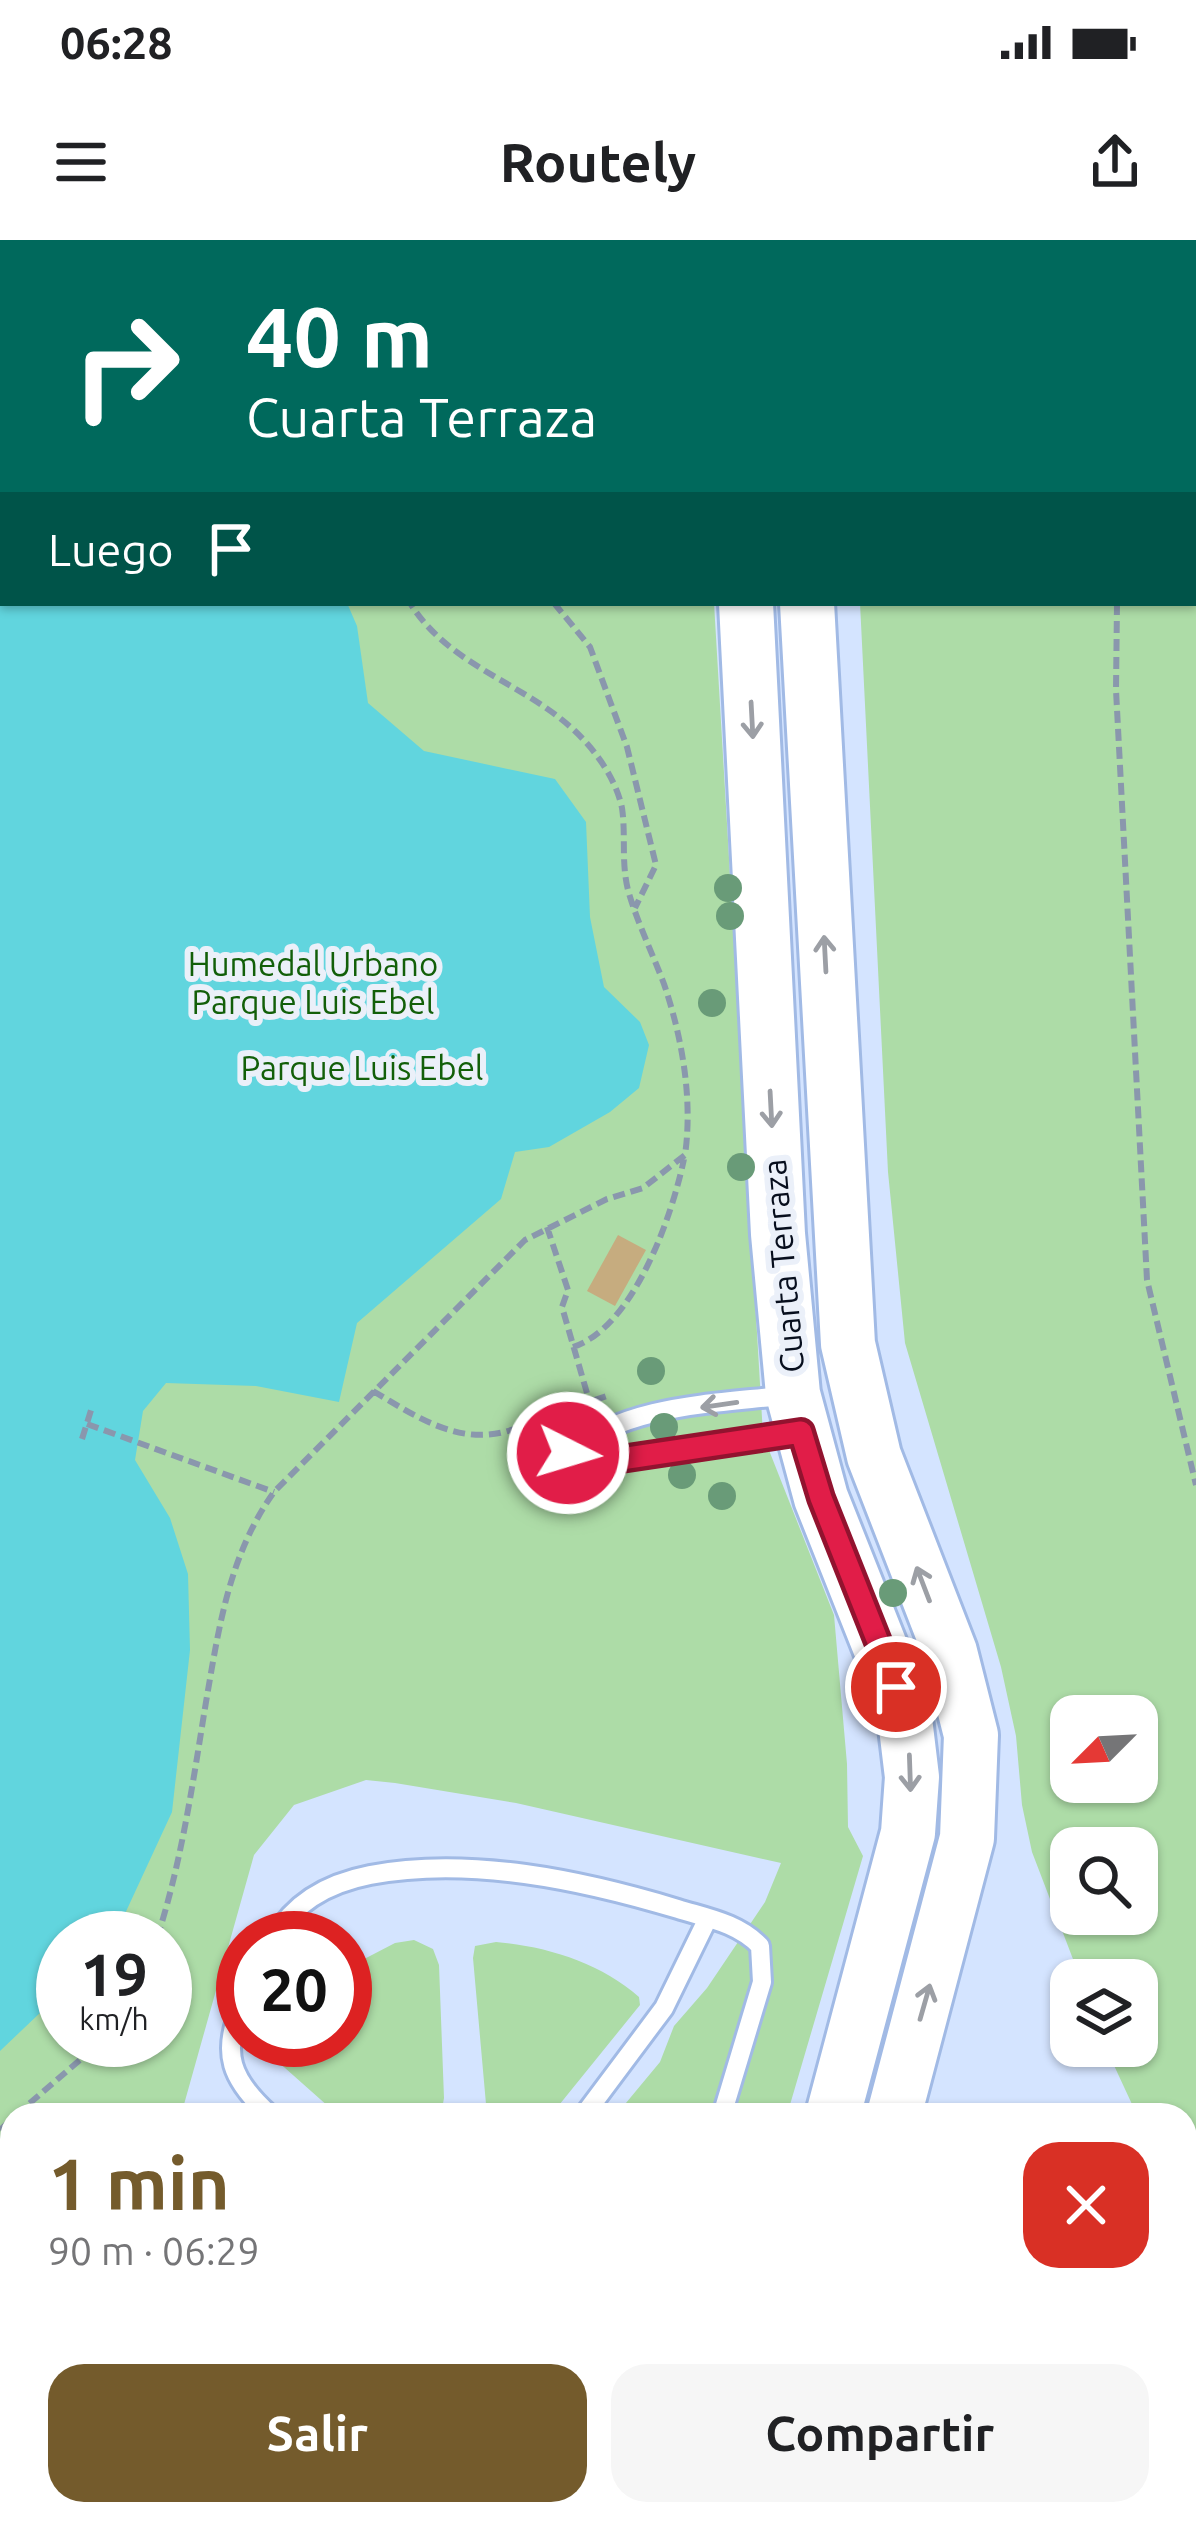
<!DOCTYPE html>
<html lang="es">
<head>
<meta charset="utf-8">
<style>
	:root { --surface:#fff; --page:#f6f6f6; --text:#202124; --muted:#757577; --accent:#745b2c }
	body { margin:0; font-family:Ubuntu,sans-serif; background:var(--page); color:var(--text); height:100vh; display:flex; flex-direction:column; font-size:45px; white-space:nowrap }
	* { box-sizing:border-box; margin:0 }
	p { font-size:39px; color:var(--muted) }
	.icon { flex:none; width:66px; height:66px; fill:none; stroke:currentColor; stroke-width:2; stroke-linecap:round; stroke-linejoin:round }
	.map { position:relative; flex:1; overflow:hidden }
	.sheet { position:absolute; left:0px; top:1863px; width:1197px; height:423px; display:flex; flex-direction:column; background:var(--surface); border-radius:36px 36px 0 0; box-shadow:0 3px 9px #0004 }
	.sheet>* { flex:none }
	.hud { position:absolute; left:0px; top:0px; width:1197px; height:366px; box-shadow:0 3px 9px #0004; background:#00695c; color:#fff; overflow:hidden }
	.needle { width:78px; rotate:246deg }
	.tools { position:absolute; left:1050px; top:1455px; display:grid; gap:24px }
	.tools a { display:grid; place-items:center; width:108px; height:108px; border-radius:24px; background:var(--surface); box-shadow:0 3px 9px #0004; font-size:60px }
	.speed { position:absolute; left:36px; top:1671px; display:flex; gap:24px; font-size:60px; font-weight:700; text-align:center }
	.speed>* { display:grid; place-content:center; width:156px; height:156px; border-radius:50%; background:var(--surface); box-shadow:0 3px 9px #0004; line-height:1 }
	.speed small { font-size:30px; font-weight:400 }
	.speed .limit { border:18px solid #d22; background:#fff; color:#111 }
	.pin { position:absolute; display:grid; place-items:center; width:102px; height:102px; color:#fff; margin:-51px; border:6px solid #fff; border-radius:50%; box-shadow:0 3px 12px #0007 }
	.me { position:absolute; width:132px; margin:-66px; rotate:95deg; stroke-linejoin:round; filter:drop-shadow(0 0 9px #0008) }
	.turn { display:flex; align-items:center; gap:42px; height:252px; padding:0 48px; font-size:54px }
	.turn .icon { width:156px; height:156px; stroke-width:2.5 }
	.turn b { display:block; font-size:84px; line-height:102px }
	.then { display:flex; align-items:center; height:114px; padding:0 48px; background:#0003; gap:24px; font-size:45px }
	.round { display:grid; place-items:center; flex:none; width:126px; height:126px; border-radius:36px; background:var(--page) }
	.headline { display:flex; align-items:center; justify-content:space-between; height:204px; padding:0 48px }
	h1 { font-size:72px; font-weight:600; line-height:90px; color:var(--accent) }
	.primary-button { display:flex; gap:24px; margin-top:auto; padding:24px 48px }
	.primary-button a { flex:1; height:138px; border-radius:36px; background:var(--accent); color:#fff; font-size:48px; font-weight:600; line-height:138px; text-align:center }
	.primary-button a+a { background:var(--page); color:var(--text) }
	.status { display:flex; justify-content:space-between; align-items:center; height:84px; padding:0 60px; background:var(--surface); direction:ltr }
	.status svg { height:33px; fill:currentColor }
	header { display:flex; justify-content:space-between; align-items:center; height:156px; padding:0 48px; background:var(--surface); font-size:54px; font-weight:600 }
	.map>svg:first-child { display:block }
	.green { fill:#addca7; fill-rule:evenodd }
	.water { fill:#61d5de }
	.building { fill:#c6ac7f }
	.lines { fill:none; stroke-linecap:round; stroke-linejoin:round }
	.lane-casing { stroke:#a1bae5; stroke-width:24 }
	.secondary-casing { stroke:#a1bae5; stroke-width:60 }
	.path { stroke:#8a97ad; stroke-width:6; stroke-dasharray:12 6; stroke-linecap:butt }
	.lane { stroke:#fff; stroke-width:18 }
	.secondary { stroke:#fff; stroke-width:54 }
	.tree { fill:#699b78 }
	.oneway { stroke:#9c9fa5 }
	.route-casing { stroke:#92132f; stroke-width:30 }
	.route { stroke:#e11d48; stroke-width:21 }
	.labels { text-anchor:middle; stroke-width:12; stroke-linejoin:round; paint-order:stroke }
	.park-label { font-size:33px; fill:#125f09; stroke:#ebf0f9 }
	.street-label { font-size:33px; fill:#070e1d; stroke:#ebf0f9 }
</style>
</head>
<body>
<div class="status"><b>06:28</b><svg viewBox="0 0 49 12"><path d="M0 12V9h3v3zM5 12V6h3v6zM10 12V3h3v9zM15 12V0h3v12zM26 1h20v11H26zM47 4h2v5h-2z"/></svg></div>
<header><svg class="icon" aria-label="menu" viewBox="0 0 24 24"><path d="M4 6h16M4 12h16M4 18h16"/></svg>Routely<svg class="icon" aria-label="share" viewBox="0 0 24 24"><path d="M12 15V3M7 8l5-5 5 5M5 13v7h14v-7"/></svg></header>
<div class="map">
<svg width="1196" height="2284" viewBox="0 0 1196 2284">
	<rect width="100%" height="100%" fill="#d4e4ff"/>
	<!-- green -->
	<path class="green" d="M 0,0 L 314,3 L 3,3 L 3,363 L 714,363 L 763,1195 L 834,1375 L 847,1524 L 848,1587 L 863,1616 L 787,1875 L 616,1875 L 660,1822 L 674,1786 L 707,1748 L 765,1662 L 781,1623 L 516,1563 L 395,1543 L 366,1540 L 294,1565 L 254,1615 L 183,1868 L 189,1875 L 12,1875 L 12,2274 L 723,2274 L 724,2284 L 0,2284 ZM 63,1698 L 165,1698 L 165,1800 L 63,1800 Z
		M 843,0 L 1196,0 L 1196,2091 L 1185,2044 L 1185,1875 L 1137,1875 L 1105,1806 L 1137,1806 L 1137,1740 L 1081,1740 L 1032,1612 L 1022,1565 L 1016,1496 L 1001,1427 L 905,1103 L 888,932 L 860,363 L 1194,363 L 1194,3 ZM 1071,1476 L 1137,1476 L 1137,1542 L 1071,1542 ZM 1071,1608 L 1137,1608 L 1137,1674 L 1071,1674 Z
		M 414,1700 L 433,1709 L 439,1725 L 444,1858 L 441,1875 L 338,1875 L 276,1820 L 269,1806 L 273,1800 L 345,1800 L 345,1729 L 395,1703 Z
		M 496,1702 C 546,1706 601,1723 639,1757 L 640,1765 L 551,1875 L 491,1875 L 486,1864 L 473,1718 L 475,1706 Z"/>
	<!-- water -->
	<path class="water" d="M 0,284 L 3,363 L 347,363 L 357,386 L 368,463 L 424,511 L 555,539 L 586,582 L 590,677 L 604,747 L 640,782 L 649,805 L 639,848 L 610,872 L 549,907 L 515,912 L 501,959 L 357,1083 L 339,1162 L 256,1146 L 166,1143 L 143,1171 L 135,1220 L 170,1278 L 188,1334 L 190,1410 L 172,1572 L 123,1678 L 107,1698 L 63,1698 L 63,1751 L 0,1811 Z"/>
	<!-- building -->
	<path class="building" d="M 618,995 L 646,1010 L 615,1066 L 587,1051 Z"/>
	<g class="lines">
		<!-- lane casing -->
		<g class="lane-casing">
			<path id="lane" d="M 535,1181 C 542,1191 548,1203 560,1209 C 604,1234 743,1201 796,1193
				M 568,1213 C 627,1164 715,1164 789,1155
				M 274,1698 C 294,1662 329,1643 370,1635 C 469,1616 582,1640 678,1669 C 707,1678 738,1683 760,1706 L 762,1742 L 722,1875
				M 243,1763 C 219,1813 232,1841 270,1875
				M 584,1875 L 664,1768 L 708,1678"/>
		</g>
		<!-- secondary casing -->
		<g class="secondary-casing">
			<path id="secondary" d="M 606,0 L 620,3
				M 746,363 L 778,994 L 793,1154 L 821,1258 L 896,1447 L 905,1479 L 912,1537 L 908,1593 L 833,1875
				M 807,363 L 848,1104 L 874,1216 L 950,1412 L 971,1495 L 967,1598 L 894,1875
				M 779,2274 L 779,2284
				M 837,2274 L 838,2284"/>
		</g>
		<!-- path -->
		<path class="path" d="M 220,3 L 221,0
			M 1124,3 L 1124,0
			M 0,220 L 3,219
			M 554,363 L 590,407 L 627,507 L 656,625 L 635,668
			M 1117,363 L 1116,450 L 1147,1040 L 1196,1245
			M 547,987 L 568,1050 L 562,1067 L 589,1160
			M 573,1107 C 634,1087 672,976 684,919
			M 373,1151 C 417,1177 461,1208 514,1189
			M 560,1171 L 610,1155
			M 87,1184 L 274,1252
			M 82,1199 L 92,1167
			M 157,1698 C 182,1621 193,1541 206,1462 C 219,1387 229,1315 274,1252 L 525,1000 L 607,959 L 643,948 L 685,915 C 693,859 682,797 664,744 C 652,712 637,682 628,650 C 621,622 626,595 622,568 C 616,539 596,511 575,491 C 523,442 450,427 410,363
			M 16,1875 L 103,1800
			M 0,1890 L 12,1879"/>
		<!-- lane -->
		<use href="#lane" class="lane"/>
		<!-- secondary -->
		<use href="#secondary" class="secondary"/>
	</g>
	<!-- trees -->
	<g class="tree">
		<circle cx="728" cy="648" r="14"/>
		<circle cx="730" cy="676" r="14"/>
		<circle cx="712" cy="763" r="14"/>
		<circle cx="741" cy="927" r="14"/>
		<circle cx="651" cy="1131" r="14"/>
		<circle cx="664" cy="1187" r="14"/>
		<circle cx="682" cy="1235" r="14"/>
		<circle cx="722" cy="1256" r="14"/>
		<circle cx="893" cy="1353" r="14"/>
	</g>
	<!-- one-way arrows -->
	<defs><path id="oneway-shaft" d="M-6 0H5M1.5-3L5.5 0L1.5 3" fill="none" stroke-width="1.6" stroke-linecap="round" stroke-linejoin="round" transform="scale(3)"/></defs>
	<g class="oneway">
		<use href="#oneway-shaft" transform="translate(752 480) rotate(87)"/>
		<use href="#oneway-shaft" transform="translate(825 714) rotate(-93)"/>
		<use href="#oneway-shaft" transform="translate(771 869) rotate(87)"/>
		<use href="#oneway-shaft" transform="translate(719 1165) rotate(172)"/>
		<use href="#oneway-shaft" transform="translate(923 1344) rotate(-111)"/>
		<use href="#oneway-shaft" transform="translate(910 1533) rotate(88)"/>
		<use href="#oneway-shaft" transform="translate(925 1762) rotate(-74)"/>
	</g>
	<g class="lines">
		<!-- route casing -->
		<g class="route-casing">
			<path id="route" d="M 568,1213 L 621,1219 L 801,1192 L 821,1258 L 896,1447"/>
		</g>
		<!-- route -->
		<use href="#route" class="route"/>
	</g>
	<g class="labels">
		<!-- park labels -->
		<g class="park-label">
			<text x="313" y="736">Humedal Urbano<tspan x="313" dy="38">Parque Luis Ebel</tspan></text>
			<text x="362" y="840">Parque Luis Ebel</text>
		</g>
		<!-- street labels -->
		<g class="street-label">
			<text transform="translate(783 1026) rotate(-95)" y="12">Cuarta Terraza</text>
		</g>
	</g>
</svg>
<div class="tools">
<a><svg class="needle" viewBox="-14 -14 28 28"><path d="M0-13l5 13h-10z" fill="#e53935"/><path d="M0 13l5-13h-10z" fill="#757577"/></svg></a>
<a><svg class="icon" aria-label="search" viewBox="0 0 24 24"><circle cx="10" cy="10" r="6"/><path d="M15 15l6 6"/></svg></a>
<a><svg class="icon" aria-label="layers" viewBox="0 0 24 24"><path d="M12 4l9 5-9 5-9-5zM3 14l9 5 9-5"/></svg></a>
</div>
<div class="speed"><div>19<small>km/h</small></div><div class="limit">20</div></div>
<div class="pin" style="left:896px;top:1447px;background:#d93025"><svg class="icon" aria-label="arrive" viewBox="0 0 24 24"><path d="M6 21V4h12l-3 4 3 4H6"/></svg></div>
<svg class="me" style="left:568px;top:1213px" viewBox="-20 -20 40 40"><circle r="17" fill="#e11d48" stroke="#fff" stroke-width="3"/><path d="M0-11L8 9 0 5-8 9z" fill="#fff"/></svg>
<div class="hud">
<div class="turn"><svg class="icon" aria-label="right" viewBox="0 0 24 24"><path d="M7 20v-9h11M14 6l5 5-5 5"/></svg><div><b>40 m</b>Cuarta Terraza</div></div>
<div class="then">Luego<svg class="icon" aria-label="arrive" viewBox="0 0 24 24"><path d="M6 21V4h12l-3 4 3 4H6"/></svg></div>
</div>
<section class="sheet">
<div class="headline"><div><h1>1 min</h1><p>90 m · 06:29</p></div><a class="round" style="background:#d93025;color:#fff"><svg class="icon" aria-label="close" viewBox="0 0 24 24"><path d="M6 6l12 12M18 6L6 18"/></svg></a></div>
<div class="primary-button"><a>Salir</a><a>Compartir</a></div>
</section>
</div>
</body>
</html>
